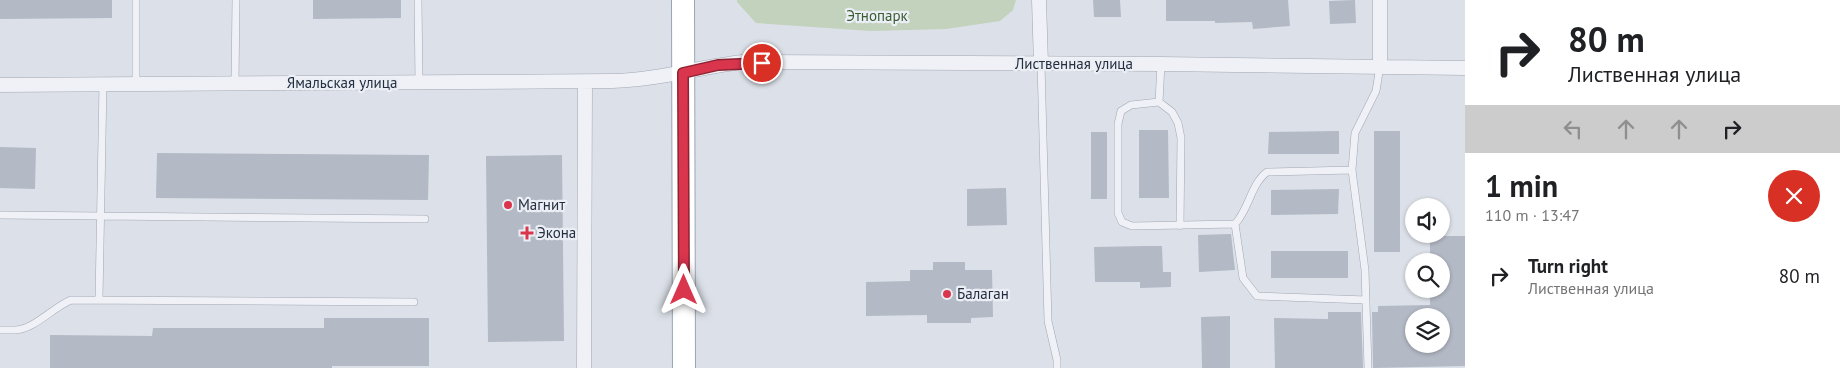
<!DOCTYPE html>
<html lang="en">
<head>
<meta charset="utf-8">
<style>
	:root { --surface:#fff; --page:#f2f2f2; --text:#202124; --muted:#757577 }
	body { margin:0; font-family:"PT Sans",sans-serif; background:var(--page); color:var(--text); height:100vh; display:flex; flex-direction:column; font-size:19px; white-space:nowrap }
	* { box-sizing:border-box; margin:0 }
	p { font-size:16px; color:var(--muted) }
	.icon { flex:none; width:28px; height:28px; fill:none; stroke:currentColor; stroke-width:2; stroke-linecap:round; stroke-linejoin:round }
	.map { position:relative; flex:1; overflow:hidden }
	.panel { display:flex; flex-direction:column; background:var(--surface); width:375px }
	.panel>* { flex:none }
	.top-card { background:#fff; color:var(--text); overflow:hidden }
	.controls { position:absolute; left:1405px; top:198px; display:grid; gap:10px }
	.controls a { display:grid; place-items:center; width:45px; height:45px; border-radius:50%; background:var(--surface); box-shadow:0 1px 4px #0004; font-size:25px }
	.pin { position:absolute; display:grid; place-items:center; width:42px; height:42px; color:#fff; margin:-21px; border:2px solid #fff; border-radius:50%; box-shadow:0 1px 5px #0007 }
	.me { position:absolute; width:55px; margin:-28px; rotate:0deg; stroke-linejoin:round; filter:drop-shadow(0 0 4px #0008) }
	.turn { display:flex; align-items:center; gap:18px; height:105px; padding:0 20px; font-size:22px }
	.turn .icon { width:65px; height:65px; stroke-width:2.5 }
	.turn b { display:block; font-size:35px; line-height:42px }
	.lanes { display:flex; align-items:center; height:48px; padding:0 20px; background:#0003; justify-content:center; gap:25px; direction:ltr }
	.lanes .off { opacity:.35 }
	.round { display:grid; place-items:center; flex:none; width:52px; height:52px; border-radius:26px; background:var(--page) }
	.head { display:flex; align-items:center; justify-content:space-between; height:85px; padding:0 20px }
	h1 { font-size:30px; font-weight:600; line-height:38px }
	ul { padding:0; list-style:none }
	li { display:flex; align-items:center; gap:15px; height:75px; padding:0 20px }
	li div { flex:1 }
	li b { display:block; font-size:19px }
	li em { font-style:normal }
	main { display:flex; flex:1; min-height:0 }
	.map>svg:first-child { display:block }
	.green { fill:#c2d2bc }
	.building { fill:#b3b9c5; fill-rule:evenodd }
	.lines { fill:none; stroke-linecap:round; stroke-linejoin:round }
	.service-casing { stroke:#a1a7b2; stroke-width:8 }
	.minor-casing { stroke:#a1a7b2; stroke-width:15 }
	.primary-casing { stroke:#9aa5b4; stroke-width:24 }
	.service { stroke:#eff1f6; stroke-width:7 }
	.minor { stroke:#eff1f6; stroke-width:14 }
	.primary { stroke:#fff; stroke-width:22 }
	.route-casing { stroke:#8d2232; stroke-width:12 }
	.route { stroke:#d9354d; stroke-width:9 }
	.poi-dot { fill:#d9354d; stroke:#ebeff5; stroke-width:2 }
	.labels { text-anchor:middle; stroke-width:4.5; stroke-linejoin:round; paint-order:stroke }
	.park-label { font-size:15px; fill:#395c31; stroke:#ebeff5 }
	.street-label { font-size:15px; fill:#252e3f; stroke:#ebeff5 }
	.poi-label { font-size:15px; fill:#252e3f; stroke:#ebeff5; text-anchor:start }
</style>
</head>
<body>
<main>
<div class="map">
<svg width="1465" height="368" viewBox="0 0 1465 368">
	<rect width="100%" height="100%" fill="#dce0e8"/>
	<!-- green -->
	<path class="green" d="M 737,0 L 1016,0 L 1013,10 L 1000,21 L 946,29 L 871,31 L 756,23 L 737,2 Z"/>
	<!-- building -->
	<path class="building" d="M 0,0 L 112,0 L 112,18 L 0,19 Z
		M 313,0 L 401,0 L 401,18 L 313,19 Z
		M 1093,0 L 1120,0 L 1121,17 L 1094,17 Z
		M 1166,0 L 1288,0 L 1290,26 L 1253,29 L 1252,22 L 1215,23 L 1215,21 L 1166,21 Z
		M 1355,0 L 1356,23 L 1330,24 L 1329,1 Z
		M 1139,130 L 1168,130 L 1169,198 L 1139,198 Z
		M 1339,131 L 1339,154 L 1268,154 L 1269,132 Z
		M 1374,131 L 1400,131 L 1400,252 L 1374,252 Z
		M 1091,132 L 1107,132 L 1107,199 L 1091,199 Z
		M 0,147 L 36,148 L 35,189 L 0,188 Z
		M 157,153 L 429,155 L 428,200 L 156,198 Z
		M 562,155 L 564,341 L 488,342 L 486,156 Z
		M 1006,188 L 1007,225 L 967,226 L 967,189 Z
		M 1339,189 L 1338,214 L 1271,215 L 1271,190 Z
		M 1231,234 L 1235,270 L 1199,272 L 1198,235 Z
		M 1430,236 L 1465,236 L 1465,366 L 1373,368 L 1372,312 L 1378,312 L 1378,306 L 1430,305 L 1430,289 L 1441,289 L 1441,261 L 1430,261 ZM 1414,316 L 1441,316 L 1441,344 L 1414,344 Z
		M 1146,246 L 1162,246 L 1163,272 L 1171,272 L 1171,287 L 1140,288 L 1140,282 L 1095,282 L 1094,247 Z
		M 1271,251 L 1348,251 L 1348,278 L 1271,278 Z
		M 933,262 L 965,262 L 965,270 L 992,270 L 993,317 L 971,318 L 971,323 L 927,323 L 927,315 L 866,316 L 866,282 L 910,281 L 910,270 L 933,270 Z
		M 1328,312 L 1361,312 L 1363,368 L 1275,368 L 1274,318 L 1328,319 Z
		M 1230,316 L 1230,368 L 1202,368 L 1201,317 Z
		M 324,318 L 429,318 L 429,366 L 332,366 L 332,368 L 50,368 L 50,335 L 152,336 L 153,328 L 324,328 Z"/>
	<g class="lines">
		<!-- service casing -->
		<g class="service-casing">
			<path id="service" d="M 136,0 L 136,84
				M 418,0 L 419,82
				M 1041,64 L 1048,321 L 1057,360 L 1057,368
				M 1161,64 L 1159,102 L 1172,112 L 1178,123 L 1181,138 L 1180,226
				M 235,84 L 236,0
				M 1159,102 L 1131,105 L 1121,111 L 1118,124 L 1118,213 L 1122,222 L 1132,226 L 1235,224 C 1249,209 1251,184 1267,172 L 1352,170 L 1355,133 L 1376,91 L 1380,66
				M 1352,170 L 1365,270 L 1368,368
				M 0,215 L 425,219
				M 1235,224 L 1243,278 L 1257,296 L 1366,300
				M 99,299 L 103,84
				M 0,330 C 5,330 11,330 16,330 C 36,328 52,308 71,300 L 414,302"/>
		</g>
		<!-- minor casing -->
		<g class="minor-casing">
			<path id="minor" d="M 1039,0 L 1041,64
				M 1380,0 L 1380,66
				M 0,85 L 612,81 C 657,80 699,67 743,62 L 1161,64 L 1465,68
				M 584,368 L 585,82"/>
		</g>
		<!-- primary casing -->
		<g class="primary-casing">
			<path id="primary" d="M 683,0 L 684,368"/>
		</g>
		<!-- service -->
		<use href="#service" class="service"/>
		<!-- minor -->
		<use href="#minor" class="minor"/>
		<!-- primary -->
		<use href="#primary" class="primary"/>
	</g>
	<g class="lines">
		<!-- route casing -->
		<g class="route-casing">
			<path id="route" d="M 684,290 L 683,73 L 718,65 L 762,63"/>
		</g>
		<!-- route -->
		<use href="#route" class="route"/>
	</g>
	<!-- markers -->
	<g class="poi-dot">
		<circle cx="508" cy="205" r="5"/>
		<path d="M524.5 225.5h5v5h5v5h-5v5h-5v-5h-5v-5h5z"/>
		<circle cx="947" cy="294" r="5"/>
	</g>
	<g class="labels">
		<!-- park labels -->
		<g class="park-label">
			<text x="877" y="21">Этнопарк</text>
		</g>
		<!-- street labels -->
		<g class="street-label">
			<text x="1074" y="69">Лиственная улица</text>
			<text x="342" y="88">Ямальская улица</text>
		</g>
		<!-- poi labels -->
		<g class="poi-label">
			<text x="518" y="210">Магнит</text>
			<text x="537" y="238">Экона</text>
			<text x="957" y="299">Балаган</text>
		</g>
	</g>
</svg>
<div class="controls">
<a><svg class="icon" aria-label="sound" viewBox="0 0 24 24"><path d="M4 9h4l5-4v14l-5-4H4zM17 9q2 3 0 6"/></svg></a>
<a><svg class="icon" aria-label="search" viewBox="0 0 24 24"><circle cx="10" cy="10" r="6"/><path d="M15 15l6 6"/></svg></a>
<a><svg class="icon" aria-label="layers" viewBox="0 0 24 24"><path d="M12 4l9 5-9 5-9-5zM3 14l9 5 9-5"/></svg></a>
</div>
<div class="pin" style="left:762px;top:63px;background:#d93025"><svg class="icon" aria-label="arrive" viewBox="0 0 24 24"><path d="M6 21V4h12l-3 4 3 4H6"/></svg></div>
<svg class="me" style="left:684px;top:290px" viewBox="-20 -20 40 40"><path d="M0-17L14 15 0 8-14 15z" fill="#d9354d" stroke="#fff" stroke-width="4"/></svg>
</div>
<section class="panel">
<div class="top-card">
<div class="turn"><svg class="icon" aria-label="right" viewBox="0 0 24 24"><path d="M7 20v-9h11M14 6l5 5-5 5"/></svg><div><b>80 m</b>Лиственная улица</div></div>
<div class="lanes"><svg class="icon off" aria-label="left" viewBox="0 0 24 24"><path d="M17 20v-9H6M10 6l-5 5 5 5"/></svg><svg class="icon off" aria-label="ahead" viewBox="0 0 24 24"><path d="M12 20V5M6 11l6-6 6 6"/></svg><svg class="icon off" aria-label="ahead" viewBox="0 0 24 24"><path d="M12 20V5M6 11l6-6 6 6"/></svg><svg class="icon" aria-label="right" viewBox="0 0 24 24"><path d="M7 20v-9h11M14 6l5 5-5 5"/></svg></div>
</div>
<div class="head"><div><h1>1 min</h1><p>110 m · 13:47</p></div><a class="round" style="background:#d93025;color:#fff"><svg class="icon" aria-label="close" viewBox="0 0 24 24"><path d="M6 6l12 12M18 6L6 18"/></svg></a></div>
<ul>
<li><svg class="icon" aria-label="right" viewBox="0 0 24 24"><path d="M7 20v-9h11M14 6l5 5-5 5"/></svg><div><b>Turn right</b><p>Лиственная улица</p></div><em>80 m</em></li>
</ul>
</section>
</main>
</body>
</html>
